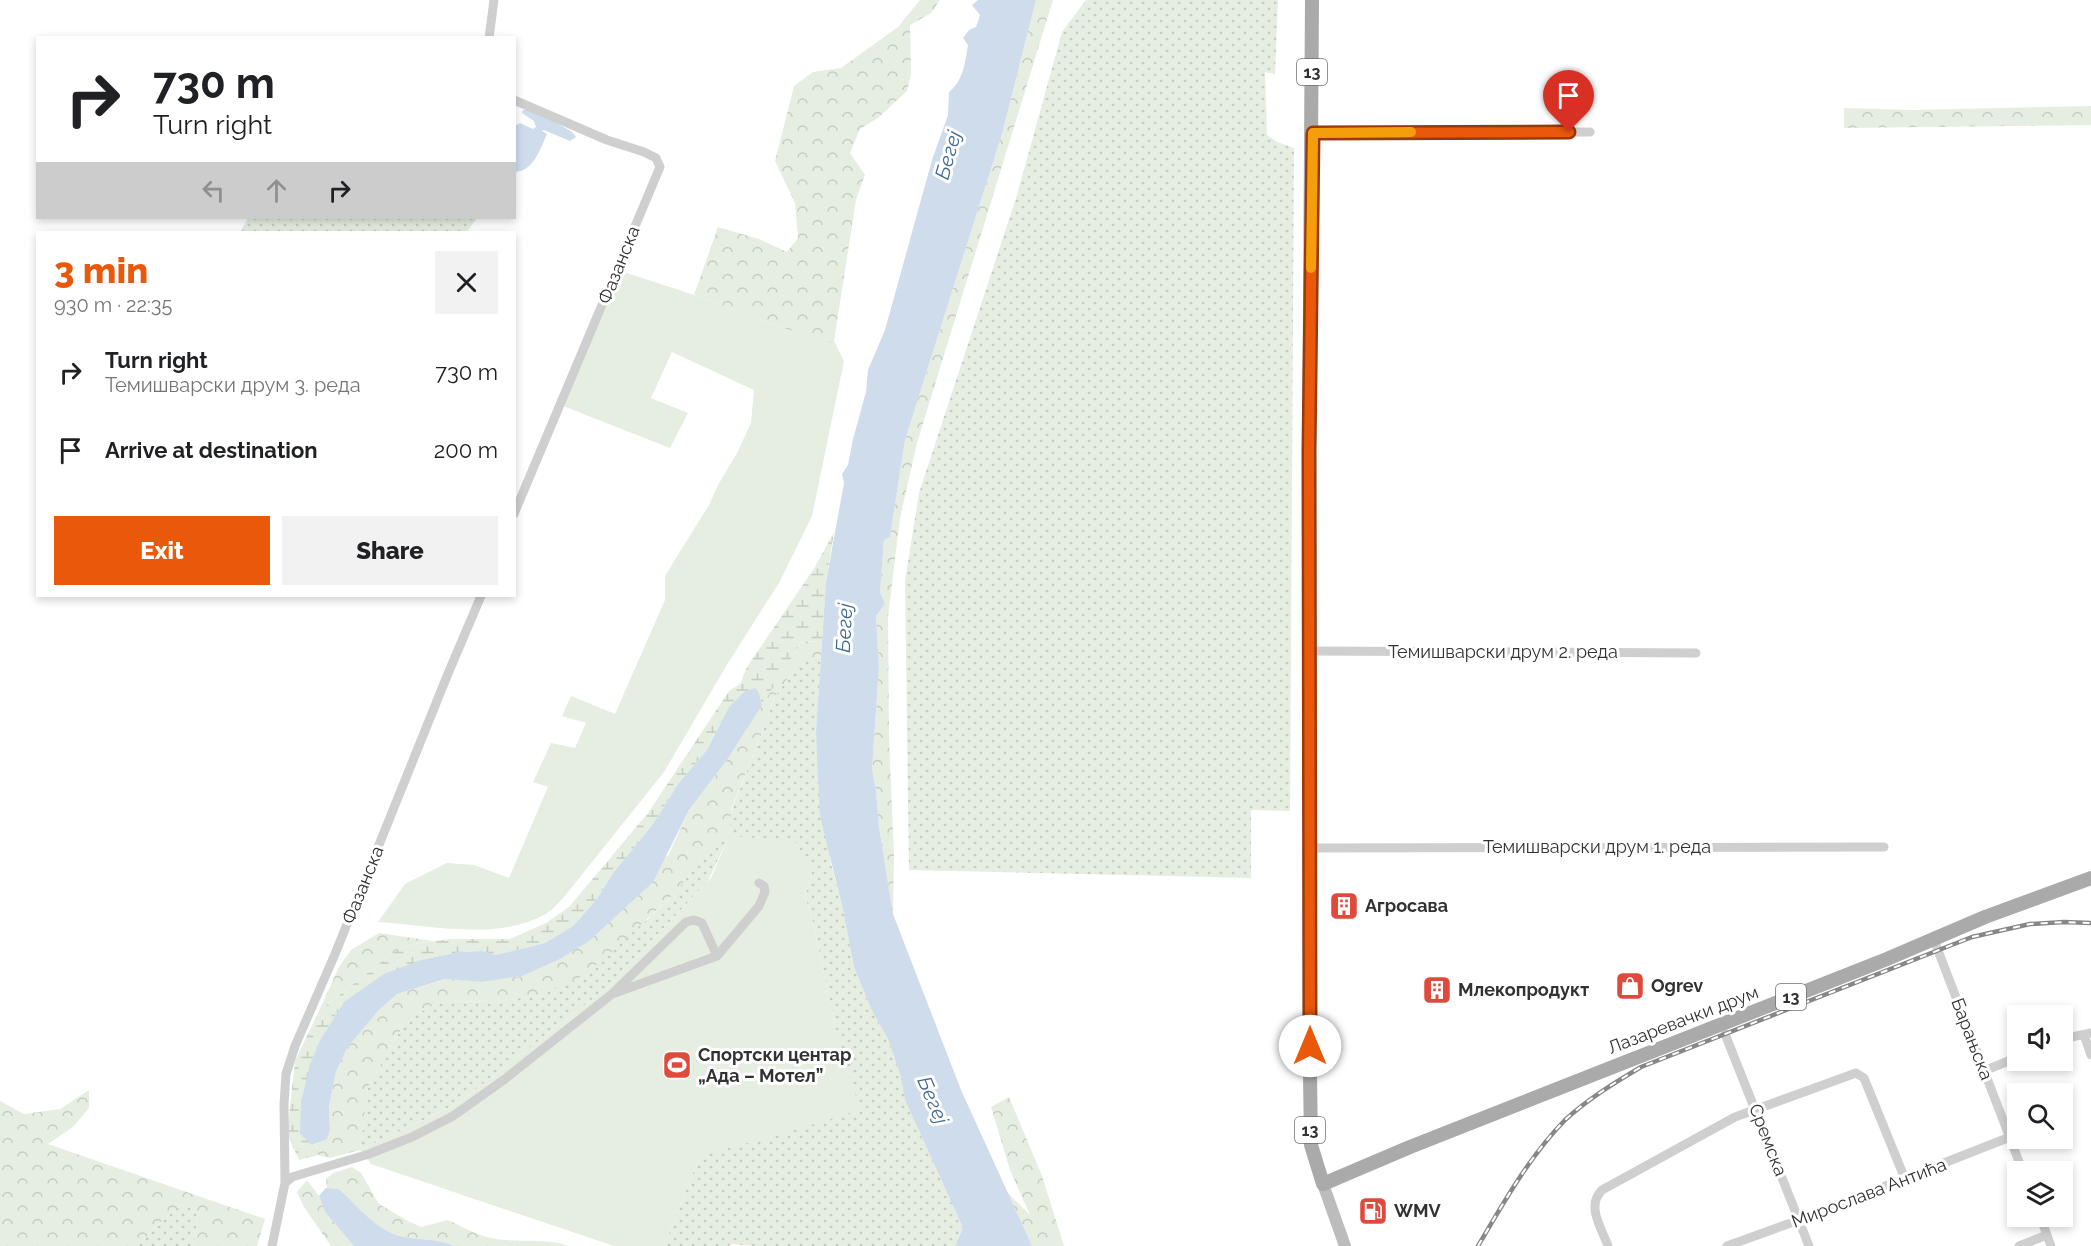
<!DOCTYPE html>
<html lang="en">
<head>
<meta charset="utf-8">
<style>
	:root { --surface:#fff; --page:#f2f2f2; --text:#202124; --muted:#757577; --accent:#ea580c }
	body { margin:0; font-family:Raleway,sans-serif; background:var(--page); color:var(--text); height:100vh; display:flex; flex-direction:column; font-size:22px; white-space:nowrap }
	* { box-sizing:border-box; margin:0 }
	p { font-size:20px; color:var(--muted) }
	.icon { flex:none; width:33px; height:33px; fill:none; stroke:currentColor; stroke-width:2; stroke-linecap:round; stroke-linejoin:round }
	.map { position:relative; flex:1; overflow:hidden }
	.panel { position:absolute; left:36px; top:231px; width:480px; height:366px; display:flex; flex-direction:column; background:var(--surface); border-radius:0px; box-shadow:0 3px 9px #0003 }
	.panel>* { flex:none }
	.top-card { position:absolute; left:36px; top:36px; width:480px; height:183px; border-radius:0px; box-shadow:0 3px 9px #0003; background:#fff; color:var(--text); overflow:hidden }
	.controls { position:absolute; left:2007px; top:1005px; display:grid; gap:12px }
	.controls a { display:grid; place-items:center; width:66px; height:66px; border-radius:0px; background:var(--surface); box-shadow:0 3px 9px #0003; font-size:30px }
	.pin { position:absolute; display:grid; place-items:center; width:51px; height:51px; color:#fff; margin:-62px -26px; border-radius:50% 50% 50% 0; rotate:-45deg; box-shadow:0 0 6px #0007 }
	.pin .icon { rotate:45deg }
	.me { position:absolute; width:66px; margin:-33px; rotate:0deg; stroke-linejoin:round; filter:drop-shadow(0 0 4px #0008) }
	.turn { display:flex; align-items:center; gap:21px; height:126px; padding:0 18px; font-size:27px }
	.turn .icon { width:78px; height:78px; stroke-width:2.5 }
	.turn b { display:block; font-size:42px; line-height:51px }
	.lanes { display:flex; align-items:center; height:57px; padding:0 18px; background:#0003; justify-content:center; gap:30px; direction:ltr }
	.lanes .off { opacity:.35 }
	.round { display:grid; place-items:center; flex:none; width:63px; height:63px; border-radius:0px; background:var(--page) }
	.overview { display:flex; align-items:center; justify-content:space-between; height:102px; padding:0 18px }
	h1 { font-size:36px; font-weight:800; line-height:45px; color:var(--accent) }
	.cta { display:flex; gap:12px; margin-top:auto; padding:12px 18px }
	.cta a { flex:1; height:69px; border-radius:0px; background:var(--accent); color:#fff; font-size:24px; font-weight:800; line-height:69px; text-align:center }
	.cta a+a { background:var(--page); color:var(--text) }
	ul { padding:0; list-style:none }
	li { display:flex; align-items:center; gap:18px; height:78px; padding:0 18px }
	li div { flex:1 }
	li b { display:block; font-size:22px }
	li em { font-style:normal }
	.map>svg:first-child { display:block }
	.grass { fill:url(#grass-dots) }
	.forest { fill:url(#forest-crowns) }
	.wetland { fill:url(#wetland-marsh) }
	.garden { fill:#e5eee1 }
	.water { fill:#cedcec }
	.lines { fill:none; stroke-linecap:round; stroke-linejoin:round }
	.minor { stroke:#cfcfcf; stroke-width:9 }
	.secondary { stroke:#bcbcbc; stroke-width:12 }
	.primary { stroke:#aaa; stroke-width:14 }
	.rail-casing { stroke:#878787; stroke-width:4.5 }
	.rail { stroke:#fff; stroke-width:2; stroke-dasharray:7; stroke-linecap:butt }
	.route-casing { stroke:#983908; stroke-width:15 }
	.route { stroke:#ea580c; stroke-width:10 }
	.slow { stroke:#f59e0b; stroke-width:10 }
	.labels { text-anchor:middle; stroke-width:6; stroke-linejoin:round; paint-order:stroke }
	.shield { fill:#fff; stroke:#707070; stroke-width:1.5 }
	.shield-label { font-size:16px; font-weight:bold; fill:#323232 }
	.street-label { font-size:18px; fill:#323232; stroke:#fff }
	.poi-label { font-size:18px; font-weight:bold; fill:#323232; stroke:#fff; text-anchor:start }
	.water-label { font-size:20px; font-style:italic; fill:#416692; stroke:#fff }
</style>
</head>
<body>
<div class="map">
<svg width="2091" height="1246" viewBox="0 0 2091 1246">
	<defs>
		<pattern id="grass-dots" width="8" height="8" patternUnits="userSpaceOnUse" patternTransform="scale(1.5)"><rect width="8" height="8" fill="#e5eee1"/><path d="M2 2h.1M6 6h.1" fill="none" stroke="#c5cdc2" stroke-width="1.8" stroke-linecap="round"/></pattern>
		<pattern id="forest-crowns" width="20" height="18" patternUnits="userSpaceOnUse" patternTransform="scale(1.5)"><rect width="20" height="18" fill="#e5eee1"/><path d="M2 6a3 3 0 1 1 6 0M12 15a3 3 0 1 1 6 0" fill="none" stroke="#c5cdc2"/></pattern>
		<pattern id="wetland-marsh" width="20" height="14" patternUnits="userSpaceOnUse" patternTransform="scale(1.5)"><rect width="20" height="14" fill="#e5eee1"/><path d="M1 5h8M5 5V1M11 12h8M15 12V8" fill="none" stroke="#c5cdc2"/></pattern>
	</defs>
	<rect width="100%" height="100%" fill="#fff"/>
	<!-- grass -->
	<path class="grass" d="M 1086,0 L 1278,0 L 1275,74 L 1265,72 L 1267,135 L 1277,142 L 1294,148 L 1290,811 L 1251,810 L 1251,878 L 909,870 L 905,581 L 919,493 L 1017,195 L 1062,32 Z
		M 248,218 L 477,218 L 467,232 L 240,232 Z
		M 821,656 L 816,731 L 831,864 L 843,910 L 854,967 L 872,1011 L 888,1039 L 900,1074 L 905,1100 L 963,1228 L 955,1246 L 755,1246 L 732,1244 L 728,1246 L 664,1246 L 700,1155 L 835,1025 L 813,923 L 805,896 L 813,869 L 729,836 L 708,881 L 608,987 L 457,1104 L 360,1150 L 368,1087 L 407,1019 L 441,1001 L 497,1002 L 526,997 L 647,920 L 675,893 L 711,845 L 729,836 L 730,814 L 760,738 L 775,696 L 792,673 L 805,662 Z
		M 182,1204 L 197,1210 L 196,1233 L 193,1246 L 138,1246 L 157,1225 Z"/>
	<!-- forest -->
	<path class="forest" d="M 920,0 L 940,0 L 931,13 L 910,25 L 911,74 L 907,91 L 878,118 L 860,129 L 850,153 L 865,175 L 856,200 L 834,341 L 827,344 L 694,295 L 718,227 L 759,239 L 787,252 L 798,238 L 795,203 L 775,161 L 794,86 L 813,72 L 841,68 L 898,27 Z
		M 1036,0 L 1053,0 L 917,443 L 900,518 L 888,617 L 889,736 L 894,856 L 893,914 L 879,827 L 876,792 L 872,769 L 879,667 L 876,616 L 885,604 L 880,592 L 884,540 L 890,537 L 905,440 L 1002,134 Z
		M 2091,106 L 2091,125 L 1844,128 L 1844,108 L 1911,110 Z
		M 802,641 L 822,642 L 821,656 L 805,662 L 792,673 L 775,696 L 760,738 L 731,810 L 729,836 L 711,846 L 675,893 L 605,958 L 575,981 L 526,997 L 497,1002 L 441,1001 L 407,1019 L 368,1087 L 360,1150 L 329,1158 L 318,1155 L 316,1144 L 327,1138 L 330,1130 L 329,1106 L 336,1072 L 347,1048 L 378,1011 L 397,994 L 446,979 L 482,982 L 522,976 L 558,960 L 669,854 L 689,810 L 727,760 Z
		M 379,933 L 433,941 L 420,943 L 398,949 L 319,1011 L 339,967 L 351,950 Z
		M 89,1090 L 89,1108 L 73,1127 L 48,1144 L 265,1219 L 257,1246 L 193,1246 L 196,1233 L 197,1211 L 182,1204 L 157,1225 L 138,1246 L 0,1246 L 0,1101 L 24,1114 L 60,1109 Z
		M 1009,1097 L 1042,1176 L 1064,1246 L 1032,1246 L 1006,1191 L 1030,1215 L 1010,1170 L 991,1107 Z
		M 352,1167 L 361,1173 L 379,1204 L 408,1221 L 421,1227 L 448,1220 C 459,1225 471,1232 483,1236 C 510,1245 542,1236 569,1246 L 455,1246 C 438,1239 422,1240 404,1237 C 376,1231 359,1207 339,1189 L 327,1188 L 326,1179 L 333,1173 Z
		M 307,1180 L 319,1196 L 325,1212 L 354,1246 L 331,1246 L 304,1207 L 297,1192 Z"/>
	<!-- wetland -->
	<path class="wetland" d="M 834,532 L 826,582 L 822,642 L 802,641 L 762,705 L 759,693 L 729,707 L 707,750 L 678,784 L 653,824 L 613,873 L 597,899 L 573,926 L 545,943 L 525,948 L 496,955 L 482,951 L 459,952 L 421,960 L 344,1002 L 320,1040 L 310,1064 L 312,1145 L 316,1144 L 318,1155 L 299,1160 L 287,1134 L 295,1061 L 319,1011 L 398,949 L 420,943 L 450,939 L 510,939 L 546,923 L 569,907 L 648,813 L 729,691 L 740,684 L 747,667 L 815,567 Z"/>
	<!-- garden -->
	<path class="garden" d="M 621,271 L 694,295 L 827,344 L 834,341 L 844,361 L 812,516 L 780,581 L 725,668 L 664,772 L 564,897 C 558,903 551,911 544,915 C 496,941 430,925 378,922 L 405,884 L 447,863 L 474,865 L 509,878 L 548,787 L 533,782 L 551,743 L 575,748 L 586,723 L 562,716 L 571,696 L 615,714 L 665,600 L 665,576 L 709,505 L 718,485 L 736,455 L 751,423 L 754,390 L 672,352 L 651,398 L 688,413 L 670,448 L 563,406 Z
		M 729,836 L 794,840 L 813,869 L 805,896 L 813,923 L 835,1025 L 860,1110 L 768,1138 L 700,1155 L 664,1246 L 614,1246 L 371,1164 L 360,1150 L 457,1104 L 608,987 L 711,878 Z"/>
	<!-- water -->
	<path class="water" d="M 978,0 L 1036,0 L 1002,134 L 905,440 L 890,537 L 884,540 L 880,592 L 885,604 L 876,616 L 879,667 L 872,769 L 876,791 L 879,827 L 893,914 L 961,1090 L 1032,1246 L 955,1246 L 963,1228 L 905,1100 L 900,1074 L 888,1039 L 872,1011 L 854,967 L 843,910 L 820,816 L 816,731 L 826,582 L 844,483 L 842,474 L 848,465 L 853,439 L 866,392 L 868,370 L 885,330 L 932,160 L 948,115 L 949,92 C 964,80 965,62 968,45 L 963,38 L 969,30 L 976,27 L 980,15 L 972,5 Z
		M 523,110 L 535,110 L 572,132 L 576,137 L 570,141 L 544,130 L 542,131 L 547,134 C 540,149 534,171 515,172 L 515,126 L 520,123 L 533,129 L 536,127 L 534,121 L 522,113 Z
		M 755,688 L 759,693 L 762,705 L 727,760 L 689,810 L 653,882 L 589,941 L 558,960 L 522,976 L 482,982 L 445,979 L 397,994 L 378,1011 L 347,1048 L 336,1072 L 329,1106 L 330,1130 L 327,1139 L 312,1145 L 300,1134 L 301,1103 L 310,1064 L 320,1040 L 344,1002 L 384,974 L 421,960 L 459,952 L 482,951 L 496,955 L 525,948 L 545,943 L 573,926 L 597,899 L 613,873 L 653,824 L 678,784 L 707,750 L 729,707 L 744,692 Z
		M 326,1188 L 339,1189 C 359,1207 376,1231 404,1237 C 422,1240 438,1239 455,1246 L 354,1246 L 325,1212 L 319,1196 Z"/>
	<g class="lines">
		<!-- minor -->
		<path class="minor" d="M 489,38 L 494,0
			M 514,100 L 607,140 L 644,152 L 656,158 L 660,167 L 514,514
			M 1313,133 L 1590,132
			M 1309,651 L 1696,653
			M 1310,848 L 1884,847
			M 1934,940 L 2023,1172
			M 717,956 L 759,906 L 765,892 L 764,886 L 759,883
			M 1725,1034 L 1809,1246
			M 2084,1035 L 2091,1055
			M 2062,1039 L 2091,1033
			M 1984,1071 L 2018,1057
			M 285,1183 L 292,1177 L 369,1154 L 412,1137 L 453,1116 L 505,1079 L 612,994 L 686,922 L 694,920 L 702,923 L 717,956 L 612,994
			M 2040,1216 L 2051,1246
			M 272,1246 L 285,1183 L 284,1104 L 286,1074 L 295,1046 L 335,954 L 447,676 L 481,596
			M 1608,1246 C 1601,1227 1586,1206 1602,1190 L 1735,1117 L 1856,1073 L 1864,1078 L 1905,1179
			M 1727,1246 L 1799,1220 L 2010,1137
			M 2019,1246 L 2047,1235"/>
		<!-- secondary -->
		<path class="secondary" d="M 1323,1184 L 1345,1246"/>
		<!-- primary -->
		<path class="primary" d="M 1312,0 L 1309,451 L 1310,1074 L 1311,1145 L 1323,1184 L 1410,1147 L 1887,959 L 1985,917 L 2091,878"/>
		<!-- rail casing -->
		<g class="rail-casing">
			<path id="rail" d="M 1478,1246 C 1504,1202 1529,1157 1565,1120 C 1588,1099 1614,1083 1641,1067 L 1972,937 L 2030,924 L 2064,922 L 2091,923"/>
		</g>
		<!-- rail -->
		<use href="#rail" class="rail"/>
	</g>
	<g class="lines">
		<!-- route casing -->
		<g class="route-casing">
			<path id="route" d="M 1310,1046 L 1309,451 L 1313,133 L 1569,132"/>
		</g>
		<!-- route -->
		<use href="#route" class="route"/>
		<!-- slow -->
		<path class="slow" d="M 1311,268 L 1313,133 L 1411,132"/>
	</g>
	<!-- icons -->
	<defs>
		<g id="building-square" transform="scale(1.5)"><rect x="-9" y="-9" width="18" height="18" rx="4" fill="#e04a3c" stroke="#fff"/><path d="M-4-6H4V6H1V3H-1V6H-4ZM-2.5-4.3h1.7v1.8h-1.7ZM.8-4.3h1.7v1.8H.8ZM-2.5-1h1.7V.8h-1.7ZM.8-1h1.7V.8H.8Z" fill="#fff"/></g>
		<g id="shop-square" transform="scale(1.5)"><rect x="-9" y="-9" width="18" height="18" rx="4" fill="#e04a3c" stroke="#fff"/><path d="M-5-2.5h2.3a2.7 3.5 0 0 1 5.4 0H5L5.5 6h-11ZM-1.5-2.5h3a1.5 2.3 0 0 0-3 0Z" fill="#fff"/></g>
		<g id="stadium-square" transform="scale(1.5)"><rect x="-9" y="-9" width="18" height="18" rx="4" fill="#e04a3c" stroke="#fff"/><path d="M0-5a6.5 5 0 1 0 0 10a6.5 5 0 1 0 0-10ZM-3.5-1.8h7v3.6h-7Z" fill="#fff"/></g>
		<g id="fuel-square" transform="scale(1.5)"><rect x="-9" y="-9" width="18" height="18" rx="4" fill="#e04a3c" stroke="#fff"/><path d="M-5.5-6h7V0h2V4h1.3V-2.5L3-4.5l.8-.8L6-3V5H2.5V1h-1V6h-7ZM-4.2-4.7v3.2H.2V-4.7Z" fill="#fff"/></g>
	</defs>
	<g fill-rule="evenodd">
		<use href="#building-square" x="1344" y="906"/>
		<use href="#shop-square" x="1630" y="986"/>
		<use href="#building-square" x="1437" y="990"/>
		<use href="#stadium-square" x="677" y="1065"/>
		<use href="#fuel-square" x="1373" y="1211"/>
	</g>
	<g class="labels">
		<!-- shield labels -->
		<g class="shield">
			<rect x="1297" y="59" width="30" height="26" rx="4.5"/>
			<rect x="1776" y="984" width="30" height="26" rx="4.5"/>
			<rect x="1295" y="1117" width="30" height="26" rx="4.5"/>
		</g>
		<g class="shield-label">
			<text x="1312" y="78">13</text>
			<text x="1791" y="1003">13</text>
			<text x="1310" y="1136">13</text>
		</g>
		<!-- street labels -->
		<g class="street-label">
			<text transform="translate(619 265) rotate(-68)" y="6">Фазанска</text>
			<text x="1503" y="658">Темишварски друм 2. реда</text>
			<text x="1597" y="853">Темишварски друм 1. реда</text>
			<text transform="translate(363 885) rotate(-68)" y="6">Фазанска</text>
			<text transform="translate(1683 1020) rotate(-21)" y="6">Лазаревачки друм</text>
			<text transform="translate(1972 1039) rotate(69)" y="6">Барањска</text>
			<text transform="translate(1768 1140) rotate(69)" y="6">Сремска</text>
			<text transform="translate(1869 1193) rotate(-21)" y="6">Мирослава Антића</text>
		</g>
		<!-- poi labels -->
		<g class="poi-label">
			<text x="1365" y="912">Агросава</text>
			<text x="1651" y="992">Ogrev</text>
			<text x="1458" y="996">Млекопродукт</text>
			<text x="698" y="1061">Спортски центар<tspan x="698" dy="21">„Ада – Мотел”</tspan></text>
			<text x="1394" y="1217">WMV</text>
		</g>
		<!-- water labels -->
		<g class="water-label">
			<text transform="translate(948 155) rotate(-74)" y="7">Бегеј</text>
			<text transform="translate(844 628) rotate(-87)" y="7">Бегеј</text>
			<text transform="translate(933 1100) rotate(67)" y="7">Бегеј</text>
		</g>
	</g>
</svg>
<div class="controls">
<a><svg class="icon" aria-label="sound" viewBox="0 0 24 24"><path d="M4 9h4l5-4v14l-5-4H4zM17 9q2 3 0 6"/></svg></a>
<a><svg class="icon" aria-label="search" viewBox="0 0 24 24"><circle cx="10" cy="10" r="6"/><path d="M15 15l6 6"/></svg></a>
<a><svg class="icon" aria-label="layers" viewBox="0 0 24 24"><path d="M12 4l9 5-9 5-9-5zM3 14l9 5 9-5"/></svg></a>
</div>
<div class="pin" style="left:1569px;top:132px;background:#d93025"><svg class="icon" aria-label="arrive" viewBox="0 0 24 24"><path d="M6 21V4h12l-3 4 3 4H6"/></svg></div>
<svg class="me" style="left:1310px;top:1046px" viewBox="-20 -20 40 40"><circle r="19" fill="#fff"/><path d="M0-13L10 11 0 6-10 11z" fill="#ea580c"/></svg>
<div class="top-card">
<div class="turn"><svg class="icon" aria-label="right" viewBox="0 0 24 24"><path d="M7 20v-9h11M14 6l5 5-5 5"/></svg><div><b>730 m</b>Turn right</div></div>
<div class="lanes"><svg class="icon off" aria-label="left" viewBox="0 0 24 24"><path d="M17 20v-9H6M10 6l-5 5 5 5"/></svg><svg class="icon off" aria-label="ahead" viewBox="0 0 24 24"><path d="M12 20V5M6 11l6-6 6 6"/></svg><svg class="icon" aria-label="right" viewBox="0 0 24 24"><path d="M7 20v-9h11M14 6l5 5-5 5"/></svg></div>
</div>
<section class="panel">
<div class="overview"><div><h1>3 min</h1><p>930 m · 22:35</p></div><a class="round"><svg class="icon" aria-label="close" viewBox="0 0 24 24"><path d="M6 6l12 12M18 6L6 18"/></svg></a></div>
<ul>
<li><svg class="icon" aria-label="right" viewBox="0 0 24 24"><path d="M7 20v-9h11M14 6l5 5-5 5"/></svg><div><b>Turn right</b><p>Темишварски друм 3. реда</p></div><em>730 m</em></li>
<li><svg class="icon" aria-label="arrive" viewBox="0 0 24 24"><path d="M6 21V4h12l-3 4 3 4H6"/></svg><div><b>Arrive at destination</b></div><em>200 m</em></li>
</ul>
<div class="cta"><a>Exit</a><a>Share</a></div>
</section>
</div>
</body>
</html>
